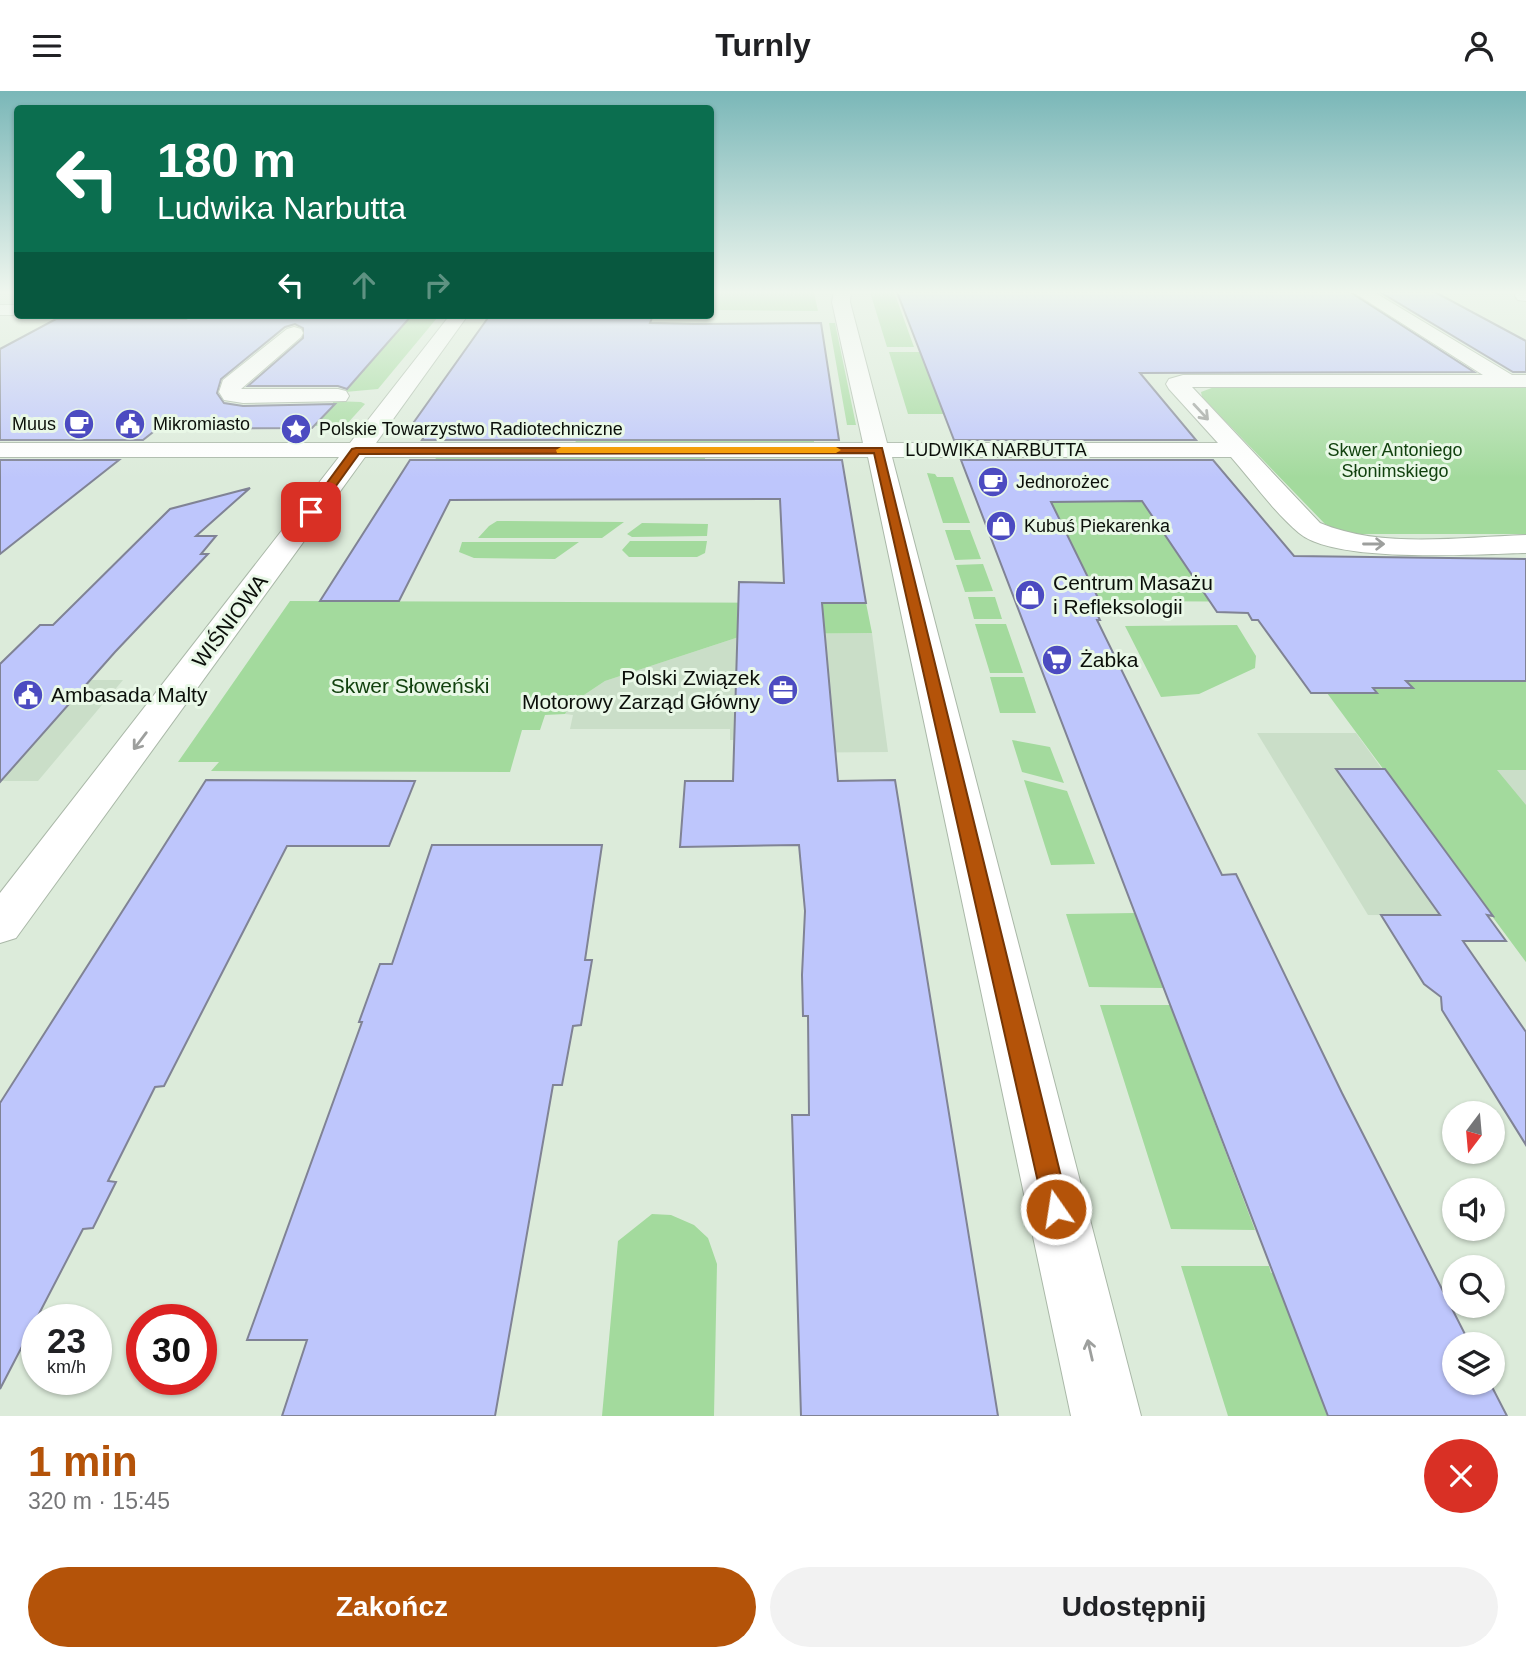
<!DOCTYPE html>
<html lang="pl">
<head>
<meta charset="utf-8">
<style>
	:root { --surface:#fff; --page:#f2f2f2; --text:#202124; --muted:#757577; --accent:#b45309 }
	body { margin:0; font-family:Helvetica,sans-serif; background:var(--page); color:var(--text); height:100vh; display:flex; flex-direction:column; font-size:26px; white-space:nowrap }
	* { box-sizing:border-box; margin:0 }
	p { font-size:23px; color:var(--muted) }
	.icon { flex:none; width:38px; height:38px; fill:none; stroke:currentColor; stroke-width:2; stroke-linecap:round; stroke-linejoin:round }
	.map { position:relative; height:1325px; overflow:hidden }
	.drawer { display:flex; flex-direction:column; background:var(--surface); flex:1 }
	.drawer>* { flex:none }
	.guide { position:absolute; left:14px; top:14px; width:700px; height:214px; border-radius:7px; box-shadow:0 2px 5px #0004; background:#0b6e4f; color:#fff; overflow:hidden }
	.needle { width:46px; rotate:196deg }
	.controls { position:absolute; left:1442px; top:1010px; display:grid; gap:14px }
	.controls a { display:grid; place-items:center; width:63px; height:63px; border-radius:50%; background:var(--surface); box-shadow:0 2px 5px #0004; font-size:35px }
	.speed { position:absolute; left:21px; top:1213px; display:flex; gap:14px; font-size:35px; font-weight:700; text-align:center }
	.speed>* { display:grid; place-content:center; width:91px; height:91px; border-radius:50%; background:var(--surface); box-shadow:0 2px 5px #0004; line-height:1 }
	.speed small { font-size:18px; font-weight:400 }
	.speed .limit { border:10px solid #d22; background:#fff; color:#111 }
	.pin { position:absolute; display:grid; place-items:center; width:60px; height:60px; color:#fff; margin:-30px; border-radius:14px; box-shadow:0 4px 10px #0006 }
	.me { position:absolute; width:77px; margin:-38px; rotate:347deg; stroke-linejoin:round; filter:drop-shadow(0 0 5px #0008) }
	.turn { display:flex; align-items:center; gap:24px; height:147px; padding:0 28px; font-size:32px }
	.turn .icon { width:91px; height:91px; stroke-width:2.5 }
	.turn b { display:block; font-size:49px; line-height:60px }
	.lanes { display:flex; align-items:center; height:66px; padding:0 28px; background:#0003; justify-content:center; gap:35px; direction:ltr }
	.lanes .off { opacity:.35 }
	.round { display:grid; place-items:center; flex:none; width:74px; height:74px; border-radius:37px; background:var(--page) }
	.headline { display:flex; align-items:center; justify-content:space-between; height:119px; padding:0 28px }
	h1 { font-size:42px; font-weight:700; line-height:52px; color:var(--accent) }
	.cta { display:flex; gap:14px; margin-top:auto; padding:14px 28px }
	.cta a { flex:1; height:80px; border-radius:42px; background:var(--accent); color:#fff; font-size:28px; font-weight:700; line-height:80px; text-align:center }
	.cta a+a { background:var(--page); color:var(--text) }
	header { display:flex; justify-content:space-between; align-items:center; height:91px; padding:0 28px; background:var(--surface); font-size:32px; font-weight:700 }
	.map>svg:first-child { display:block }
	.built { fill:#cadec8 }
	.green { fill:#a3da9d }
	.building { fill:#bec6fc; stroke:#808395; stroke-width:2 }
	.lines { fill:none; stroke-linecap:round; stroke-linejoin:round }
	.minor-casing { stroke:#aab8a8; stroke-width:2 }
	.minor { fill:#fff; fill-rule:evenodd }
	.oneway { stroke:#9d9f9d }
	.route { fill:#b45309; stroke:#753606; stroke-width:2 }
	.slow { fill:#f59e0b }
	.labels { text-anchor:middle; stroke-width:6; stroke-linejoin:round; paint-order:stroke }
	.far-poi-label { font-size:18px; fill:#0b0f0a; stroke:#e9f8e7; text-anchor:start }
	.far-street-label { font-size:18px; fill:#0b0f0a; stroke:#e9f8e7 }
	.far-park-label { font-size:18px; fill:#11410e; stroke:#e9f8e7 }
	.poi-label { font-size:21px; fill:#0b0f0a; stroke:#e9f8e7; text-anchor:start }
	.street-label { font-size:21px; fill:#0b0f0a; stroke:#e9f8e7 }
	.park-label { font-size:21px; fill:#11410e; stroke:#e9f8e7 }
</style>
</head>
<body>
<header><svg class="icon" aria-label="menu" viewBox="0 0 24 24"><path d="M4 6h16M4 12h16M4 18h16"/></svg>Turnly<svg class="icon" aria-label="person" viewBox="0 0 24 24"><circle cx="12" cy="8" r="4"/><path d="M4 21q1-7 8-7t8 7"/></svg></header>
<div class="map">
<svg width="1526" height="1325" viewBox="0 0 1526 1325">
	<rect width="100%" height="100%" fill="#dcebda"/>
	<!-- built -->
	<path class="built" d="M 872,542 L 888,661 L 756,662 L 756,649 L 730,649 L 730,638 L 570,638 L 573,624 L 565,623 L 572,612 L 605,590 L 748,543 Z
		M 0,589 L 123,589 L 38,690 L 0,690 Z
		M 1257,642 L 1356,642 L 1382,678 L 1526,679 L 1526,871 L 1492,825 L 1368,824 Z"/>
	<!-- green -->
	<path class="green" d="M 711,201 L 814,201 L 818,220 L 711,219 Z
		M 870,201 L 894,201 L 914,256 L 887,256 Z
		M 412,224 L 430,224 L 437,227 L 378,298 L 345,301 Z
		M 829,232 L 835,232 L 856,334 L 847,334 Z
		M 889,261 L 920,261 L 944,323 L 908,323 Z
		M 1217,295 L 1526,295 L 1526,443 L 1355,443 L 1331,436 L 1325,433 L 1202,306 L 1201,301 Z
		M 333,310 L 361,311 L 365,313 L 345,335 L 315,335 L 333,315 Z
		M 814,346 L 814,353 L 575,352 L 577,347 Z
		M 436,367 L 705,367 L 705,373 L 432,373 Z
		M 927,382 L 935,383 L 937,386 L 953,386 L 970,432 L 943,432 Z
		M 1043,405 L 1118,408 L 1121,410 L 1180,410 L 1331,511 L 1094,510 Z
		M 497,430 L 624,431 L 602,447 L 478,447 L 489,435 Z
		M 642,432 L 708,433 L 707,445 L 632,446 L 627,443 Z
		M 945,439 L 970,439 L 981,468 L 955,469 Z
		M 630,450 L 707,450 L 705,462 L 697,466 L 629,466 L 622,459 Z
		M 462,451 L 579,451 L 555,468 L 474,467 L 459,461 Z
		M 983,473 L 993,500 L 965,501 L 956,474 Z
		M 968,506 L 995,506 L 1002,528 L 974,528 Z
		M 290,510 L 866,512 L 872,542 L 748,543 L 605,590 L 572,612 L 565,623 L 545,624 L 540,639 L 522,639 L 510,681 L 211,680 L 219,671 L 178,671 Z
		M 975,533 L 1006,533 L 1023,582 L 990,582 Z
		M 1237,534 L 1256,565 L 1255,577 L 1199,603 L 1161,606 L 1125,535 Z
		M 990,586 L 1024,586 L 1036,622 L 1000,622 Z
		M 1406,590 L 1526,590 L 1526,679 L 1497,679 L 1526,714 L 1526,871 L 1327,602 L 1376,602 L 1373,597 L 1412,597 Z
		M 1012,649 L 1050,656 L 1064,692 L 1022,681 Z
		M 1024,689 L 1067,700 L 1095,773 L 1051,774 Z
		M 1135,822 L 1163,897 L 1089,896 L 1066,823 Z
		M 1100,914 L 1170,914 L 1255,1139 L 1171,1138 Z
		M 652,1123 L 671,1124 L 694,1134 L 708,1147 L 717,1173 L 714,1325 L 602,1325 L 618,1150 Z
		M 1181,1175 L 1269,1175 L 1271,1182 L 1275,1181 L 1328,1325 L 1228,1325 Z"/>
	<!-- building -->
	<path class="building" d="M 897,201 L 1350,201 L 1474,281 L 1140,282 L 1196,349 L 954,349 Z
		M 1380,201 L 1435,201 L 1526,250 L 1526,281 L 1513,281 Z
		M 192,224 L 412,224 L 347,298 L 338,295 L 248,295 L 303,247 L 303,237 L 295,233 L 285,236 L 221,288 L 217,302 L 224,312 L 243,315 L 335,313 L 312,337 L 157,338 L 143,349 L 0,349 L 0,258 L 56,228 L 186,228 Z
		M 490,224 L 653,224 L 650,232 L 694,233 L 821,232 L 839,349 L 422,349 L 429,338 L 409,338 Z
		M 0,369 L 119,369 L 0,463 Z
		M 410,369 L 842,369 L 866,512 L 822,512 L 838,690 L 895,689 L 998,1325 L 801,1325 L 792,1024 L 809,1024 L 808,925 L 803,925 L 802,884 L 805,820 L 799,754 L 680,756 L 685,690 L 733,690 L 739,491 L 784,492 L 780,408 L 450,409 L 399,510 L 320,510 Z
		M 961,369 L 1213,369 L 1294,465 L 1526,468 L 1526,590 L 1406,590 L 1413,597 L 1373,597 L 1377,602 L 1311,602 L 1258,529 L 1252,529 L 1248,522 L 1217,521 L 1142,410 L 1051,411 L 1105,521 L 1096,521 L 1100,529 L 1097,529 L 1222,784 L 1236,783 L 1342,1002 L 1470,1253 L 1454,1253 L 1454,1292 L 1490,1292 L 1507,1325 L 1328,1325 Z
		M 250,397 L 196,445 L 216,445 L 201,463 L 208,463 L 115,561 L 0,691 L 0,573 L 40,534 L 53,534 L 170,418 Z
		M 1336,678 L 1385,678 L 1493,825 L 1487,824 L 1506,850 L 1463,850 L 1526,941 L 1526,1054 L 1442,919 L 1441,906 L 1424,893 L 1381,824 L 1440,824 Z
		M 206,689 L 415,690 L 389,755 L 287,755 L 164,995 L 155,996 L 108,1090 L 116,1091 L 93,1137 L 83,1138 L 0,1298 L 0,1012 Z
		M 432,754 L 602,754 L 585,869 L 592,869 L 581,934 L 573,935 L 562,994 L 553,994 L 495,1325 L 282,1325 L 307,1249 L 247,1249 L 362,931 L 359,931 L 380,873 L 392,873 Z"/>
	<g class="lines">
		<!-- minor casing -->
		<g class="minor-casing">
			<path id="minor" d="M 834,201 L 851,201 L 850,211 L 887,352 L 1218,352 L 1169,298 L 1166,293 L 1169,288 L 1183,284 L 1483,284 L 1353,201 L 1374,201 L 1512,284 L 1526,284 L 1526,296 L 1192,296 L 1320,432 C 1382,458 1460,446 1526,444 L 1526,462 C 1477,463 1335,473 1299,442 C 1274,421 1253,391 1231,366 L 892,366 L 1141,1325 L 1071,1325 L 868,366 L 365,366 L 16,847 L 0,852 L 0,802 L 339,366 L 0,366 L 0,352 L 350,352 L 450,224 L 468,224 L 376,352 L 863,352 L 832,211 Z
				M 1518,201 L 1526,201 L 1526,210 L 1518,209 L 1515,205 Z
				M 0,214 L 18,214 L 20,224 L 0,224 Z
				M 294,236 L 301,238 L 303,242 L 301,246 L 241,298 L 338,298 L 346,300 L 349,305 L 346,310 L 243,312 L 224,309 L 219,301 L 223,289 L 287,238 Z"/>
		</g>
		<!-- minor -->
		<use href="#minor" class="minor"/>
	</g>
	<!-- one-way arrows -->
	<defs><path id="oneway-shaft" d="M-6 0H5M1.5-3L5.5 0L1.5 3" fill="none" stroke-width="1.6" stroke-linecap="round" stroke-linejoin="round" transform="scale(1.75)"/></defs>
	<g class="oneway">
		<use href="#oneway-shaft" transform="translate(1201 321) rotate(47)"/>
		<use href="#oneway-shaft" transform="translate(1374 453)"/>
		<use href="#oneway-shaft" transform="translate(140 650) rotate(127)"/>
		<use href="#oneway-shaft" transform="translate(1090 1259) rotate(-103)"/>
	</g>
	<!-- sky -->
	<linearGradient id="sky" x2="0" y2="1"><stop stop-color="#7ab7b8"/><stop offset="0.52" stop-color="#eff6ee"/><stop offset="1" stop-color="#eff6ee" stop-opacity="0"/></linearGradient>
	<rect width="1526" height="387" fill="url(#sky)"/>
	<!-- route -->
	<path class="route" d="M 356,357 L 882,357 L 1069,1118 L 1065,1126 L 1056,1129 L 1048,1126 L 1044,1118 L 874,362 L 359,363 L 315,424 L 307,424 L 307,419 L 352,358 Z"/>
	<!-- slow -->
	<path class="slow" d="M 561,356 L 836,356 L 841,359 L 836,362 L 557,362 L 556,359 Z"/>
	<!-- icons -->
	<defs>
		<g id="cafe-disc" transform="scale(1.575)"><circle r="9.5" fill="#4c4bc1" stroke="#e9f8e7"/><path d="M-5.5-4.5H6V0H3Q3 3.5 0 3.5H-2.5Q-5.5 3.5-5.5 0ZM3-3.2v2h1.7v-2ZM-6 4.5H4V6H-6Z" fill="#fff"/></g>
		<g id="civic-disc" transform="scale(1.575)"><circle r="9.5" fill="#4c4bc1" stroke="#e9f8e7"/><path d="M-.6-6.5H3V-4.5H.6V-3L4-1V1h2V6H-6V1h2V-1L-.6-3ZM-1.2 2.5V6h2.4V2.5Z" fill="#fff"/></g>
		<g id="sight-disc" transform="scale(1.575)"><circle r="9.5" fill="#4c4bc1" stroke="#e9f8e7"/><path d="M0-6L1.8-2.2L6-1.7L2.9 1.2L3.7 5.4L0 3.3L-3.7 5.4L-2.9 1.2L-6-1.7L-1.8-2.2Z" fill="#fff"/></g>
		<g id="shop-disc" transform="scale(1.575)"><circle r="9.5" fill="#4c4bc1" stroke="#e9f8e7"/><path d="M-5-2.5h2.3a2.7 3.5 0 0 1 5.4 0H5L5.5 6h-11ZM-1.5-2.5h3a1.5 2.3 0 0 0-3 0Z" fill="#fff"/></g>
		<g id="supermarket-disc" transform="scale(1.575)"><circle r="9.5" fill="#4c4bc1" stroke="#e9f8e7"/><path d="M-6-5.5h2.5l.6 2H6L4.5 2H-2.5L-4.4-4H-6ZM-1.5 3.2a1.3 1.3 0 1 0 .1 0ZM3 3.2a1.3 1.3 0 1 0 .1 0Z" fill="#fff"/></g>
		<g id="office-disc" transform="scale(1.575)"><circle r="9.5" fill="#4c4bc1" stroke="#e9f8e7"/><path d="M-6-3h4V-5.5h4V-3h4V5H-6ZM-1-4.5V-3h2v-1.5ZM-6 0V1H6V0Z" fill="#fff"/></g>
	</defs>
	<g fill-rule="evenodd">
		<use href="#cafe-disc" x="79" y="333"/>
		<use href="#civic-disc" x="130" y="333"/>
		<use href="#sight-disc" x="296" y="338"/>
		<use href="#cafe-disc" x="993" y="391"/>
		<use href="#shop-disc" x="1001" y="435"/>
		<use href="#shop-disc" x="1030" y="504"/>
		<use href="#supermarket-disc" x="1057" y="569"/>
		<use href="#office-disc" x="783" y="599"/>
		<use href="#civic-disc" x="28" y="604"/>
	</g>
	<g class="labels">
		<!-- far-poi labels -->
		<g class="far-poi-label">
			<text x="56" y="339" text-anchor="end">Muus</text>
			<text x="153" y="339">Mikromiasto</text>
			<text x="319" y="344">Polskie Towarzystwo Radiotechniczne</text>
			<text x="1016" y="397">Jednorożec</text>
			<text x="1024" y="441">Kubuś Piekarenka</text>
		</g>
		<!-- far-street labels -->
		<g class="far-street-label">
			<text x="996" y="365">LUDWIKA NARBUTTA</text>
		</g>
		<!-- far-park labels -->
		<g class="far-park-label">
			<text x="1395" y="365">Skwer Antoniego<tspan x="1395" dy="21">Słonimskiego</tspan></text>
		</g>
		<!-- poi labels -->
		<g class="poi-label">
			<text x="1053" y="499">Centrum Masażu<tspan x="1053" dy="24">i Refleksologii</tspan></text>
			<text x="1080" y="576">Żabka</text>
			<text x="760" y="594" text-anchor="end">Polski Związek<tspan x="760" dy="24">Motorowy Zarząd Główny</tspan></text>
			<text x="51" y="611">Ambasada Malty</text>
		</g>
		<!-- street labels -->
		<g class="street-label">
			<text transform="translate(230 530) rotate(-53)" y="7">WIŚNIOWA</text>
		</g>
		<!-- park labels -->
		<g class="park-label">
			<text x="410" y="602">Skwer Słoweński</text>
		</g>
	</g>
</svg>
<div class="controls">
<a><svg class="needle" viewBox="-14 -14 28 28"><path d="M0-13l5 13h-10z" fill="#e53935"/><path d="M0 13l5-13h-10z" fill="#757577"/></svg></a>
<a><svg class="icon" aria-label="sound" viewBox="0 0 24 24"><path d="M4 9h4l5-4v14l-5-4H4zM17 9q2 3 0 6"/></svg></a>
<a><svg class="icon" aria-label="search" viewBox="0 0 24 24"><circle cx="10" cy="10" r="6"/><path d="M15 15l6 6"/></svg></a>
<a><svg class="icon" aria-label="layers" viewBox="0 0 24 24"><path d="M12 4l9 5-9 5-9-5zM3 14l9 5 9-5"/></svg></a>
</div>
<div class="speed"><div>23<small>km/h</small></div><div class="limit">30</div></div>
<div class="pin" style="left:311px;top:421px;background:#d93025"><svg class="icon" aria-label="arrive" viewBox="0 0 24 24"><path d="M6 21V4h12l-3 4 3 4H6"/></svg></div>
<svg class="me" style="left:1056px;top:1118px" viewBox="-20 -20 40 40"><circle r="17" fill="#b45309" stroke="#fff" stroke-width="3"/><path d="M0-11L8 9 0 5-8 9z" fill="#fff"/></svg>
<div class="guide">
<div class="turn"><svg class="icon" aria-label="left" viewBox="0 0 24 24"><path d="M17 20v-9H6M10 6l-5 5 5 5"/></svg><div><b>180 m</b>Ludwika Narbutta</div></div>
<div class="lanes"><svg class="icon" aria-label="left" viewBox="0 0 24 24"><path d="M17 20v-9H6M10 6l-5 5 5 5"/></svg><svg class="icon off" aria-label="ahead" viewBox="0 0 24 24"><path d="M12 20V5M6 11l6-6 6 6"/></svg><svg class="icon off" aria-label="right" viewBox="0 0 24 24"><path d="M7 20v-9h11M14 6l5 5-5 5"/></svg></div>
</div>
</div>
<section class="drawer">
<div class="headline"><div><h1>1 min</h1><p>320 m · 15:45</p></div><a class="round" style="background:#d93025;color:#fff"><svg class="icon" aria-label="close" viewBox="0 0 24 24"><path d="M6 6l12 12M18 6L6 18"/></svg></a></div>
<div class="cta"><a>Zakończ</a><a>Udostępnij</a></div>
</section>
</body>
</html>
